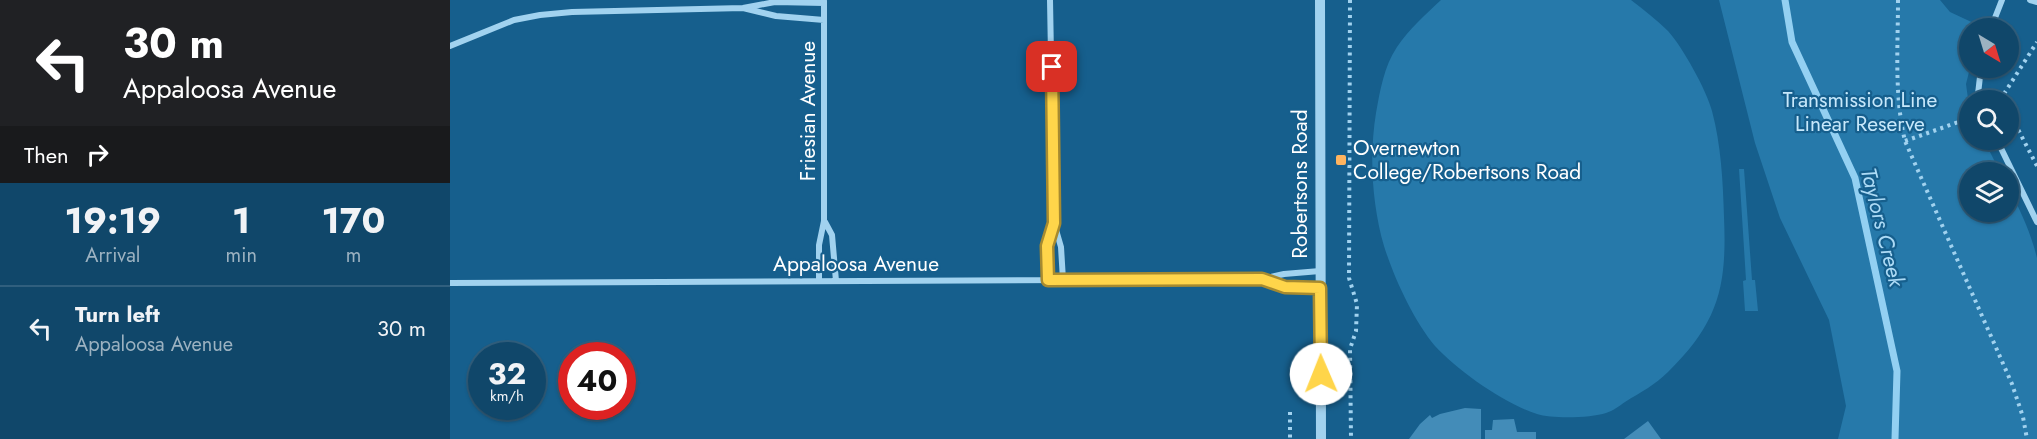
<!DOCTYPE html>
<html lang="en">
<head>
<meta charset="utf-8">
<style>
	:root { --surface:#10476a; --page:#1e5172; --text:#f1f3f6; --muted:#9cb2c1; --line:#305f7e }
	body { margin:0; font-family:Jost,sans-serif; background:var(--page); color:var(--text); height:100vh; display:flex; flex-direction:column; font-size:22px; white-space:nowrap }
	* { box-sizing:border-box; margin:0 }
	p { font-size:20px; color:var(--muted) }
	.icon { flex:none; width:33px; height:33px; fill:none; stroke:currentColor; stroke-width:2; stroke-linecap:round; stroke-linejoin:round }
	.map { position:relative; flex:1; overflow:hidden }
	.drawer { display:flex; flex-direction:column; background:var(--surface); width:450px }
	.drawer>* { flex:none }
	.banner { background:#202124; color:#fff; overflow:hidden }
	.needle { width:39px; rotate:142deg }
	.controls { position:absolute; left:1509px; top:18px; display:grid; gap:12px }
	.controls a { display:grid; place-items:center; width:60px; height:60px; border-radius:50%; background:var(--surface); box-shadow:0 2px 4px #0004,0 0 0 2px var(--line); font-size:30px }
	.speed { position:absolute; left:18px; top:342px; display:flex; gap:12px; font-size:30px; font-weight:700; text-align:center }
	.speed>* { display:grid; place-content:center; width:78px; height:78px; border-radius:50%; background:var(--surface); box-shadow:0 2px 4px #0004,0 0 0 2px var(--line); line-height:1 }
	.speed small { font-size:15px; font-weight:400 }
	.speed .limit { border:9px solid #d22; background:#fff; color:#111 }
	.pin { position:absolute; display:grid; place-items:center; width:51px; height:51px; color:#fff; margin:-26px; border-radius:12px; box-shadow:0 3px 9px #0006 }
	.me { position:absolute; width:66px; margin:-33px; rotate:359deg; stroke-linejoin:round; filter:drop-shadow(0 0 4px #0008) }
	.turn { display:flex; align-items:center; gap:21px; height:126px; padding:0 24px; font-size:27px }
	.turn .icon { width:78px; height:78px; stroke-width:2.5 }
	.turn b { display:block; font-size:42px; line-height:51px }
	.then { display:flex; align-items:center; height:57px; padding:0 24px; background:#0003; gap:12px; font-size:22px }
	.eta { display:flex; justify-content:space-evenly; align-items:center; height:102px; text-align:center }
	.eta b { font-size:36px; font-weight:700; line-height:42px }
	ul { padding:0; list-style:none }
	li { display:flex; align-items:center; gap:18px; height:84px; padding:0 24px; border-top:2px solid var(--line) }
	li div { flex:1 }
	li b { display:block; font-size:22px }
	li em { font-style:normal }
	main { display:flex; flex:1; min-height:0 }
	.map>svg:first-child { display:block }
	.green { fill:#2679aa }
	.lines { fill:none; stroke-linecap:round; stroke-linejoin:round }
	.stream { stroke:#93d0f2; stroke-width:7 }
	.building { fill:#438cb8 }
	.path { stroke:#a1d2ef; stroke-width:4; stroke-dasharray:3 4.5; stroke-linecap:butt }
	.minor { stroke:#a1d2ef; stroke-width:6 }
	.tertiary { stroke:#a1d2ef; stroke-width:10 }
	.route-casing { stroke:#a68a30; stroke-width:15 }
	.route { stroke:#ffd54a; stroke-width:10 }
	.poi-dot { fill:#ffb45f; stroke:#165f8d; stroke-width:2 }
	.labels { text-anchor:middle; stroke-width:4.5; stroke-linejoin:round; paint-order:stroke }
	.park-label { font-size:21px; fill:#c7e8fb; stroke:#165f8d }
	.street-label { font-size:21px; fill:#fff; stroke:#165f8d }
	.poi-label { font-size:21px; fill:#fff; stroke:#165f8d; text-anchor:start }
	.water-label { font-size:22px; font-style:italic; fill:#addbf6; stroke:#165f8d }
</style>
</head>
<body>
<main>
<section class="drawer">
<div class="banner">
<div class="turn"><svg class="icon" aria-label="left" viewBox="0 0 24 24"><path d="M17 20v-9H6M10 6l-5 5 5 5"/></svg><div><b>30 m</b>Appaloosa Avenue</div></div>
<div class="then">Then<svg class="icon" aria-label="right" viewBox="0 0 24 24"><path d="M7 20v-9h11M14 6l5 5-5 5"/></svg></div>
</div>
<div class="eta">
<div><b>19:19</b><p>Arrival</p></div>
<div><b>1</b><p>min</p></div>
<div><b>170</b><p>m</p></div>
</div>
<ul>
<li><svg class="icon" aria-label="left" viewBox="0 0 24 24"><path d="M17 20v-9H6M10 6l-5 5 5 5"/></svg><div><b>Turn left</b><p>Appaloosa Avenue</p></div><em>30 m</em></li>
</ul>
</section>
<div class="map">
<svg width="1587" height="439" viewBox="0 0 1587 439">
	<rect width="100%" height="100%" fill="#165f8d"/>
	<!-- green -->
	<path class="green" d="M 991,0 L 1181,0 C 1194,10 1207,20 1218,31 C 1232,46 1257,91 1262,111 C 1271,145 1273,181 1274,217 C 1277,286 1269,322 1218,372 C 1205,385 1191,392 1175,402 C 1169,406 1163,411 1156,413 C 1141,418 1102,419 1087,414 C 1055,404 1008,371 985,346 C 964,321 944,278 934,246 C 922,204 919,156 926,113 C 930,91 934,66 947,47 C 959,29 975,15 991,0 Z
		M 1269,0 L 1490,0 L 1500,12 L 1530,26 L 1530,28 L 1520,28 L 1520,68 L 1516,84 L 1519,106 L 1520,140 L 1534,140 L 1550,172 L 1520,172 L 1520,212 L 1558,212 L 1559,188 C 1570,210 1581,233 1587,258 L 1587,439 L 1388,439 L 1396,406 L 1379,320 L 1330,218 L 1305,143 Z
		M 1289,169 L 1294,169 L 1302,280 L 1305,280 L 1308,311 L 1295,311 L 1293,281 L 1296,280 Z"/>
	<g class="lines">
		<!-- stream -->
		<path class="stream" d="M 1335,0 L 1342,42 L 1405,178 L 1447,371 L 1445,439"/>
	</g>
	<!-- building -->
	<path class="building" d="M 1015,408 L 1031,409 L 1031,439 L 959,439 L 970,424 L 980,415 L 982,418 L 990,414 Z
		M 1064,419 L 1067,432 L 1086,432 L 1086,439 L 1035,439 L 1035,430 L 1042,430 L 1043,420 Z
		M 1198,421 L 1211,439 L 1174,439 Z"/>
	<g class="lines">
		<!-- path -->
		<path class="path" d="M 900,0 L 899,278 L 907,304 L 906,331 L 900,349 L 901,439
			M 1448,0 C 1448,47 1444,95 1455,141 L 1562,384 L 1573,417 L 1577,439
			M 1554,100 L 1552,97 L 1587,42
			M 1558,110 L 1587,166
			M 1455,141 L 1520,118
			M 840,412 L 840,439"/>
		<!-- minor -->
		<path class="minor" d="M 600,0 L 604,223 L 611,247 L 613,280
			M 1580,0 L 1587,2
			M 293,8 L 326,16 L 374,20
			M 1541,28 L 1552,0
			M 0,46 L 64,20 L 90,15 L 122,12 L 293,8 L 325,2 L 374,3
			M 1530,100 L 1528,94 L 1531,68
			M 1547,140 L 1587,222
			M 375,222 L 382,235 L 386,281
			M 813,279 L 835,287 L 870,288
			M 369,280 L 369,245 L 374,221 L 374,1
			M 598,280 L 597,246 L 604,223
			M 0,283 L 812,279 L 834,274 L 870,271"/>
		<!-- tertiary -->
		<path class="tertiary" d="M 870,0 L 871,439"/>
	</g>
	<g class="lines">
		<!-- route casing -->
		<g class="route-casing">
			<path id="route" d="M 602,67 L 604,223 L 597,246 L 598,280 L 812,279 L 835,287 L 870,288 L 871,374"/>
		</g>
		<!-- route -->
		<use href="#route" class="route"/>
	</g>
	<!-- markers -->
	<rect class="poi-dot" x="885" y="154" width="12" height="12" rx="3"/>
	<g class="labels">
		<!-- park labels -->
		<g class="park-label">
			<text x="1410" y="107">Transmission Line<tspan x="1410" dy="24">Linear Reserve</tspan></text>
		</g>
		<!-- street labels -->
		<g class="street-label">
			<text transform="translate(358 111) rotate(-90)" y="7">Friesian Avenue</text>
			<text transform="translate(850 184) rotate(-90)" y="7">Robertsons Road</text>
			<text x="406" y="271">Appaloosa Avenue</text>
		</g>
		<!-- poi labels -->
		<g class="poi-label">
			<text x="903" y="155">Overnewton<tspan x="903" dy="24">College/Robertsons Road</tspan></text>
		</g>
		<!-- water labels -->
		<g class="water-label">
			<text transform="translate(1433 227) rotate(76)" y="8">Taylors Creek</text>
		</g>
	</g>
</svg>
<div class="controls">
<a><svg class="needle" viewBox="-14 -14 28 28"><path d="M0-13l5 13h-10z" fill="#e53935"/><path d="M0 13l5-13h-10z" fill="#9cb2c1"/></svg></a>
<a><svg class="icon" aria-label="search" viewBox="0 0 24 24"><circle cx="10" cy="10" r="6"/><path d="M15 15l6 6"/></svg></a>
<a><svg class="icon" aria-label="layers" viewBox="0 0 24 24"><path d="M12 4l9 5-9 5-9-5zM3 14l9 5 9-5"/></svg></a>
</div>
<div class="speed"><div>32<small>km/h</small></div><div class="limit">40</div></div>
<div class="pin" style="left:602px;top:67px;background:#d93025"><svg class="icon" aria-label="arrive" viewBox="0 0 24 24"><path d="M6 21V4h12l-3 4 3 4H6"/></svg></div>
<svg class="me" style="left:871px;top:374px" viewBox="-20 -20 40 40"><circle r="19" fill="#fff"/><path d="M0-13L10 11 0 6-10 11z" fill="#ffd54a"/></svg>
</div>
</main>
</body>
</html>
